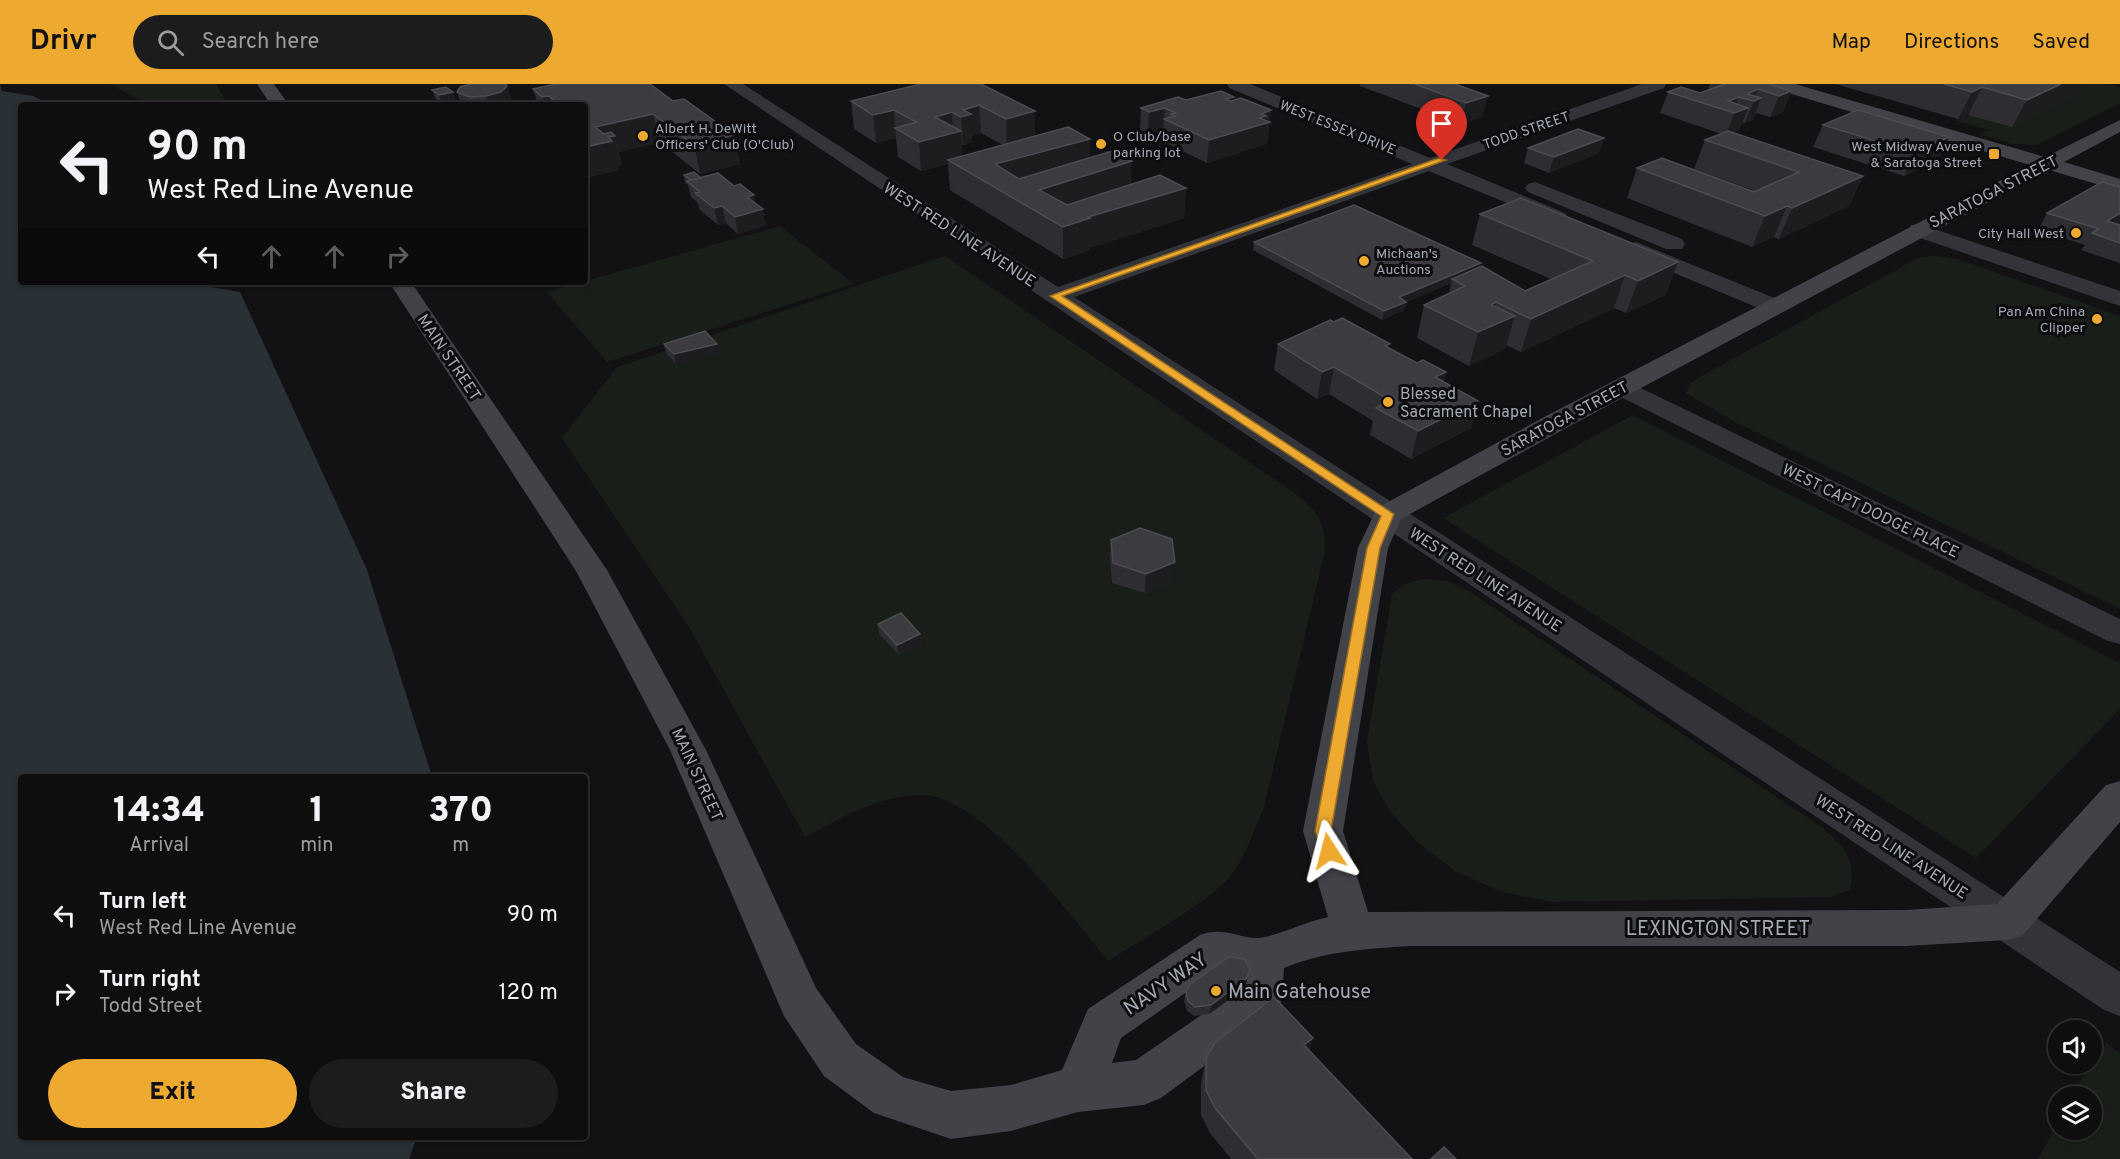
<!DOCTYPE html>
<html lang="en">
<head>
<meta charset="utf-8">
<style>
	:root { --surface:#0e0e0f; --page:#1c1c1d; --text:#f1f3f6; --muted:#9b9c9e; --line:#2e2e2f; --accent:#eea930 }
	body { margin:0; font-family:Overpass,sans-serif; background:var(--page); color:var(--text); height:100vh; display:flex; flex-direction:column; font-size:22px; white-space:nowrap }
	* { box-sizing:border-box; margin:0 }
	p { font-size:20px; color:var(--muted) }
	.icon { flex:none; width:33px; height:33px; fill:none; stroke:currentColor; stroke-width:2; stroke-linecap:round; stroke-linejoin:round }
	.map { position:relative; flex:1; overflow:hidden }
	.side { position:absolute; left:18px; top:690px; width:570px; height:366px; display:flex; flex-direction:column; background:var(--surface); border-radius:6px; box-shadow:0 2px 4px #0004,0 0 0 2px var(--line) }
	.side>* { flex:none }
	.top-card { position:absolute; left:18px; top:18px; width:570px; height:183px; border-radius:6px; box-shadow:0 2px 4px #0004,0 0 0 2px var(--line); background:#0e0e0f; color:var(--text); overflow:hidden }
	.buttons { position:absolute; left:2048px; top:936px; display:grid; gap:12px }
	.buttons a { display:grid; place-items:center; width:54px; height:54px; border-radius:50%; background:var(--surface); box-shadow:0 2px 4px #0004,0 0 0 2px var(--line); font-size:30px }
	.pin { position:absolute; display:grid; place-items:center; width:51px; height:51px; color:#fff; margin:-62px -26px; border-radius:50% 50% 50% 0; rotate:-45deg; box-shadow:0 0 6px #0007 }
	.pin .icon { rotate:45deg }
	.me { position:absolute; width:66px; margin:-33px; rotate:351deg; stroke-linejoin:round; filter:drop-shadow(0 0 4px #0008) }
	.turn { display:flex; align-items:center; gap:21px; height:126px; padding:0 30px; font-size:27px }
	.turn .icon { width:78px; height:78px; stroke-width:2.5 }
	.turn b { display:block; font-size:42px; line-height:51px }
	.lanes { display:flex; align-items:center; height:57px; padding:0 30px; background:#0003; justify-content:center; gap:30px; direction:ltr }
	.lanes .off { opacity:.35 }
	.eta { display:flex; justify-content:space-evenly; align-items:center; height:102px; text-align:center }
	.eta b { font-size:36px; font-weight:800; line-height:42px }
	.cta { display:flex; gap:12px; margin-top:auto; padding:12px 30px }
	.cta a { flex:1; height:69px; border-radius:36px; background:var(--accent); color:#111; font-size:24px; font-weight:800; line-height:69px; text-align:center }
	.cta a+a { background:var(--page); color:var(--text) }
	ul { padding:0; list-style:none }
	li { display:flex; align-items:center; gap:18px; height:78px; padding:0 30px }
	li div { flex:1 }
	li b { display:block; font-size:22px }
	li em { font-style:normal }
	header { display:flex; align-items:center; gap:36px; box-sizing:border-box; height:84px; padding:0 30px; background:var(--accent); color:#111 }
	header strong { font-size:28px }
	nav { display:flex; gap:33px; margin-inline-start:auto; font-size:21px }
	.search { width:420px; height:54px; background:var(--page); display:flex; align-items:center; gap:15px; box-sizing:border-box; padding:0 21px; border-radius:33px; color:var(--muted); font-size:22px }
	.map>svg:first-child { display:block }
	.green { fill:#191e19 }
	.water { fill:#293137 }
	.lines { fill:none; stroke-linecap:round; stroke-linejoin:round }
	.street { fill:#333439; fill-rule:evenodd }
	.secondary { fill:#414349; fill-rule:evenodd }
	.wall { fill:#2e2e32; fill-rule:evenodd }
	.shaded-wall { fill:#1d1d20 }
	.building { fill:#3b3b40; stroke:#4b4d52; stroke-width:1.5 }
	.route { fill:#eea930; stroke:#9b6e1f; stroke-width:1.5 }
	.poi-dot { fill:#eea930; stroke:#0d0d0f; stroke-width:2 }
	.labels { text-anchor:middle; stroke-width:6; stroke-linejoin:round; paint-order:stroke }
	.far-street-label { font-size:14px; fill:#a4a9b4; stroke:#0d0d0f }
	.far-poi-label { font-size:14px; fill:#a4a9b4; stroke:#0d0d0f; text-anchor:start }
	.street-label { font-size:16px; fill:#a4a9b4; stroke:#0d0d0f }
	.poi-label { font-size:16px; fill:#a4a9b4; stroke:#0d0d0f; text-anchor:start }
	.near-street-label { font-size:20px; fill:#a4a9b4; stroke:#0d0d0f }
	.near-poi-label { font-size:20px; fill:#a4a9b4; stroke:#0d0d0f; text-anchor:start }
</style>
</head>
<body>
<header>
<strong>Drivr</strong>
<div class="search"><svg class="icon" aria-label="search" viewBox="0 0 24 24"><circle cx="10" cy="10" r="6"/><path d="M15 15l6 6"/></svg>Search here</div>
<nav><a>Map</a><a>Directions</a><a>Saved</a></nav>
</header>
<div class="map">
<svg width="2120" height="1075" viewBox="0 0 2120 1075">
	<rect width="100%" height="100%" fill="#121214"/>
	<!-- green -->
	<path class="green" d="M 110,0 L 216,0 L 228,21 L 149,21 Z
		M 2059,0 L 2110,0 L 2120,3 L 2120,19 L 2036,61 L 2013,60 L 1980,50 L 1988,46 L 1954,36 Z
		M 780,142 L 854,200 L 607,278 L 547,208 Z
		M 945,172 L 1296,410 C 1319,431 1327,438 1324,471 L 1264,723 C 1255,744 1247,767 1235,786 C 1216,815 1139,857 1108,877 C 1071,832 981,709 920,711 C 878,712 841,734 805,753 L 689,543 L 562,354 L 617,283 Z
		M 1939,172 L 1961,176 L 2120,232 L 2120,525 L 1733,337 L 1686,309 L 1691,299 L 1703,291 L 1920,173 Z
		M 1633,331 L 2120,579 L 2120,625 L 1976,774 L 1443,434 Z
		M 1424,495 L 1447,497 L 1467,506 L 1823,744 C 1846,766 1856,773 1850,806 L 1830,813 L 1552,818 L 1502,808 L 1455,787 L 1417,758 L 1390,727 L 1373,697 L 1367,658 L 1392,510 L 1405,500 Z
		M 2106,959 L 2120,969 L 2120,1075 L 2038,1075 L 2058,1038 L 2058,1046 L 2091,1046 L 2091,1012 L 2072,1012 L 2099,962 L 2103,964 Z"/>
	<!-- water -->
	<path class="water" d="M 0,0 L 2,7 L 33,12 L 50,21 L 21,21 L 21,198 L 182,198 L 240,208 L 367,486 L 432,693 L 21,693 L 21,1053 L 417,1053 L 409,1075 L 0,1075 Z"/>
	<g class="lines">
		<!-- street -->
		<path class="street" d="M 724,0 L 743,0 L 1058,203 L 1412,80 L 1229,4 L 1227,0 L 1250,0 L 1430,74 L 1642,0 L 1666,0 L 1664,4 L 1447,80 L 1565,129 L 1568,133 L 1565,137 L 1551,137 L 1429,87 L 1074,213 L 2120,888 L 2120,932 L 2104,926 Z
			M 1535,98 L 1682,155 L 1685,160 L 1682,165 L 1666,165 L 1528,108 L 1525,104 L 1528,100 Z
			M 1919,140 L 2120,207 L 2120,222 L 1911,151 L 1908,146 L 1911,141 Z
			M 1636,158 L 1782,217 L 1786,222 L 1782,227 L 1766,227 L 1628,170 L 1625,165 L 1628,160 Z
			M 1622,295 L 2120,535 L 2120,560 L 2108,557 L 1613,309 L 1609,303 L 1613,297 Z"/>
		<!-- secondary -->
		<path class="secondary" d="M 257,0 L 274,0 L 289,21 L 271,21 Z
			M 1769,0 L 1795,0 L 2045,73 L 2120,36 L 2120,48 L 2064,78 L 2120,95 L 2120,107 L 2049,86 L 1568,343 L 1401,435 L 1388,464 L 1343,747 L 1368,828 L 1906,826 L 1997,820 L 2106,701 L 2120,697 L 2120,738 L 2023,851 L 2008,856 L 1906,862 L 1410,862 C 1366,865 1325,867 1284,884 L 1282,915 L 1276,929 L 1161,1014 L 1144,1021 L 1078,1028 L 1011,1047 L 951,1055 L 874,1029 L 824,992 L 784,932 L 670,666 L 576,487 L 389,198 L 411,198 L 607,486 L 706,666 L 816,904 L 856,960 L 903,993 L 951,1007 L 1011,1001 L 1062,986 L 1088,925 L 1200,851 C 1227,841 1243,858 1265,853 C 1286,848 1306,838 1328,833 L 1303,747 L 1358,464 L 1377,424 L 1548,331 L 2030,81 L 1771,4 ZM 1221,884 L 1240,888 L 1239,905 L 1136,976 L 1112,979 L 1121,954 Z"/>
	</g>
	<!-- wall -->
	<path class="wall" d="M 470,0 L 512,16 L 507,21 L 461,21 L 457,8 Z
		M 650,0 L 740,80 L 700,90 L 660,58 L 619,68 L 622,81 L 618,82 L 619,86 L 585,94 L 585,21 L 538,21 L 533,5 Z
		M 981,0 L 1035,52 L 1090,55 L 1089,74 L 1131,100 L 1186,104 L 1184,134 L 1090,164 L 1090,166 L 1063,175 L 950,106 L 948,80 L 921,87 L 898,73 L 896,54 L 876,59 L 854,45 L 851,17 ZM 981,49 L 1003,61 L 962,72 L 962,61 L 963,61 L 972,58 L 972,52 Z
		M 1360,0 L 1455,0 L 1482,33 L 1461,40 L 1360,2 Z
		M 1710,0 L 1769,0 L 1791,7 L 1783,28 L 1770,33 L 1756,29 L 1753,36 L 1745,39 L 1742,38 L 1740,45 L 1732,49 L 1863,92 L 1849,122 L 1779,155 L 1774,153 L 1752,163 L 1627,114 L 1637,84 L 1755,107 L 1694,85 L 1705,56 L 1722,50 L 1660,29 L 1668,8 L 1700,9 L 1708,6 Z
		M 1835,0 L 2085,0 L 2079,11 L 2012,43 L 1968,31 L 1958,35 Z
		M 432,6 L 456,15 L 442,19 L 435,14 Z
		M 1186,16 L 1233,16 L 1271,26 L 1267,60 L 1207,79 L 1162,57 L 1163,46 L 1148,50 L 1140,45 L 1141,24 Z
		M 1823,41 L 1949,53 L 1938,76 L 1904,92 L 1813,63 Z
		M 1604,54 L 1599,69 L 1549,89 L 1524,79 L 1528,64 Z
		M 684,91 L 701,94 L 755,119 L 766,141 L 738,150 L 726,139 L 718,141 L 699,125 L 698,119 L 691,113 L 688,101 L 685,99 Z
		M 1521,114 L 1666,211 L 1626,229 L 1614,224 L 1521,268 L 1506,261 L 1505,265 L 1469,282 L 1417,254 L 1424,221 L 1449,210 L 1451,199 L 1406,218 L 1404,226 L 1382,236 L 1253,166 L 1254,158 L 1480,183 L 1525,207 L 1551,195 L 1472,161 L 1480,130 Z
		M 2047,129 L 2120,139 L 2118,140 L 2120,141 L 2120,179 L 2081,166 L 2085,161 L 2038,146 Z
		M 664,260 L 719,269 L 676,280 L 666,269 Z
		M 1278,260 L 1389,264 L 1443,298 L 1471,344 L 1411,375 L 1370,351 L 1373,337 L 1329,310 L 1317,315 L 1274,286 Z
		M 1111,456 L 1173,498 L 1145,509 L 1112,499 L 1110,475 Z
		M 878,540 L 920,550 L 922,560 L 899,571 L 879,550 Z
		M 1250,885 L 1245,904 L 1209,930 L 1194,932 L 1187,927 L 1184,917 L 1186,908 Z
		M 1313,954 L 1309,967 L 1412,1075 L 1231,1075 L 1210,1049 L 1201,1031 L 1201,1000 L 1206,974 Z"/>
	<!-- shaded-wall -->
	<path class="shaded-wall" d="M 1979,0 L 1982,3 L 1968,31 L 1958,35 L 1972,8 Z
		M 2061,0 L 2085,0 L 2079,11 L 2012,43 L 2027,16 Z
		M 507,2 L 512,16 L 507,21 L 489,21 L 486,12 Z
		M 1758,5 L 1753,17 L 1747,10 Z
		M 1791,7 L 1783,28 L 1770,33 L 1779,12 Z
		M 453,8 L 456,15 L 442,19 L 439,11 Z
		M 549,12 L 552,21 L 545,21 L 542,13 Z
		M 1488,12 L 1482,33 L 1461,40 L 1466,19 Z
		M 1739,13 L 1733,29 L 1728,17 Z
		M 1761,14 L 1753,36 L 1745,39 L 1754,17 Z
		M 979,21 L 981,49 L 972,52 L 972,58 L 963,61 L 961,33 L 963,26 Z
		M 1165,24 L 1163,46 L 1148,50 L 1149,28 Z
		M 1748,24 L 1740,45 L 1726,51 L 1734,29 Z
		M 894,26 L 896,54 L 876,59 L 873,31 Z
		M 1271,26 L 1267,60 L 1207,79 L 1209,56 L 1261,30 Z
		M 1035,27 L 1035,55 L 1007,63 L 1006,35 Z
		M 952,28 L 953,49 L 961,47 L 963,76 L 948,76 L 948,80 L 921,87 L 919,58 L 935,33 Z
		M 653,30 L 660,58 L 619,68 L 622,81 L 618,82 L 619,86 L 585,94 L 585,63 L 595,43 Z
		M 734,51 L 740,80 L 700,90 L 694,61 Z
		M 1949,53 L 1938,76 L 1904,92 L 1915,69 Z
		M 1604,54 L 1599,69 L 1549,89 L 1554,73 Z
		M 1090,55 L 1089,84 L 1002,108 L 995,80 Z
		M 1132,77 L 1131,107 L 1047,134 L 1039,106 Z
		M 1863,92 L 1849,122 L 1779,155 L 1792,124 Z
		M 1186,104 L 1184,134 L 1090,164 L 1090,166 L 1063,175 L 1063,143 L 1088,133 Z
		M 754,111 L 757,127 L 763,125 L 766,141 L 738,150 L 735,133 L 747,113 Z
		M 722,122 L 726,139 L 718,141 L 714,124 Z
		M 1787,122 L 1774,153 L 1752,163 L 1765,132 Z
		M 2120,129 L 2120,139 L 2099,152 L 2107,137 Z
		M 1678,178 L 1666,211 L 1626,229 L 1638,197 Z
		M 1481,179 L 1479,188 L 1452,195 L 1451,199 L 1406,218 L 1404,226 L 1382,236 L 1384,227 L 1399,213 Z
		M 1625,191 L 1614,224 L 1521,268 L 1531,235 Z
		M 1496,218 L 1489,244 L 1515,232 L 1505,265 L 1469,282 L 1478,248 L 1491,221 Z
		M 717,260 L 719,269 L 676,280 L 674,270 Z
		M 1334,283 L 1329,310 L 1317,315 L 1322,288 Z
		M 1446,288 L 1439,315 L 1435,293 Z
		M 1478,317 L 1471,344 L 1411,375 L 1418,347 Z
		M 1175,478 L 1173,498 L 1145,509 L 1146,490 Z
		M 920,550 L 922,560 L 899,571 L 897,561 Z
		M 1250,885 L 1245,904 L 1209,930 L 1211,921 Z
		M 1313,954 L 1305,980 L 1304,961 Z"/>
	<!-- building -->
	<path class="building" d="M 470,0 L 506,0 L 507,2 L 501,8 L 486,12 L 470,13 L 457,8 L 460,3 Z
		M 556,0 L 650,0 L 673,17 L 684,15 L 734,51 L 694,61 L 653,30 L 595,43 L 604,50 L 611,48 L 615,52 L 608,53 L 612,57 L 585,63 L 585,21 L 560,21 L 549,12 L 542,13 L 533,5 Z
		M 921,0 L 981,0 L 1035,27 L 1006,35 L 979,21 L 963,26 L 971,30 L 961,33 L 952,28 L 935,33 L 961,47 L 919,58 L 895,44 L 917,38 L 894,26 L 873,31 L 851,17 Z
		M 1415,0 L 1455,0 L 1488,12 L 1466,19 Z
		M 1725,0 L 1769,0 L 1791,7 L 1779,12 L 1758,5 L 1747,10 L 1761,14 L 1754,17 L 1739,13 L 1728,17 L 1748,24 L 1734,29 L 1668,8 L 1681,3 L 1700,9 Z
		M 1944,0 L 2061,0 L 2027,16 L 1982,3 L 1972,8 Z
		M 446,3 L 453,8 L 439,11 L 432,6 Z
		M 1221,7 L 1234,13 L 1226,15 L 1231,17 L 1241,14 L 1271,26 L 1261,30 L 1266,32 L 1259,34 L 1270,38 L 1209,56 L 1164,35 L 1175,32 L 1171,30 L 1176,29 L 1165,24 L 1149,28 L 1141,24 L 1178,13 L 1186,16 Z
		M 1858,26 L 1949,53 L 1915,69 L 1823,41 Z
		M 1068,43 L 1090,55 L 995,80 L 1019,95 L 1112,67 L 1132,77 L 1039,106 L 1067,121 L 1160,91 L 1186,104 L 1088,133 L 1090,134 L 1063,143 L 948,76 Z
		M 1578,45 L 1604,54 L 1554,73 L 1528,64 Z
		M 1728,47 L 1863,92 L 1792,124 L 1787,122 L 1765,132 L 1637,84 L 1662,74 L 1754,108 L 1799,88 L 1705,56 Z
		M 694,88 L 701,94 L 691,96 L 684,91 Z
		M 718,89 L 734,102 L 740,100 L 754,111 L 747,113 L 763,125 L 735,133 L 722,122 L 714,124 L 695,109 L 700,108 L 687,97 Z
		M 2102,98 L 2120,103 L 2120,129 L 2107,137 L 2120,141 L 2120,159 L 2092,149 L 2099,145 L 2047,129 Z
		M 1521,114 L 1678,178 L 1638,197 L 1625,191 L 1531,235 L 1496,218 L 1491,221 L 1515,232 L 1478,248 L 1424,221 L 1465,202 L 1452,195 L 1482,182 L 1525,207 L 1593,177 L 1480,130 Z
		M 1354,121 L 1481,179 L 1399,213 L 1406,218 L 1384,227 L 1254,158 Z
		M 1342,234 L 1390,260 L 1385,262 L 1417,279 L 1423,276 L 1446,288 L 1435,293 L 1478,317 L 1418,347 L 1376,324 L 1390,316 L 1334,283 L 1322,288 L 1278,260 L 1330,236 L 1334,238 Z
		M 705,247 L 717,260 L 674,270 L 664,260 Z
		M 1140,444 L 1172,455 L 1175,478 L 1146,490 L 1113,479 L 1111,456 Z
		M 901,529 L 920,550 L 897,561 L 878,540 Z
		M 1229,873 L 1244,875 L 1250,885 L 1247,894 L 1211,921 L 1195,923 L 1188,917 L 1186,908 L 1189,901 Z
		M 1274,913 L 1313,954 L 1304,961 L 1412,1075 L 1258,1075 L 1215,1024 L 1206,1006 L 1206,974 L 1215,959 Z
		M 1444,1063 L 1456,1075 L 1431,1075 Z"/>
	<!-- route -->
	<path class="route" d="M 1439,74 L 1446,76 L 1062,212 L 1394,430 L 1380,464 L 1331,747 L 1337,767 L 1335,771 L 1323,771 L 1315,747 L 1367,464 L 1381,432 L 1050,212 Z"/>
	<!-- markers -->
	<g class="poi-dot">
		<circle cx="643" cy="52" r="6"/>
		<circle cx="1101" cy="60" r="6"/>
		<rect x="1988" y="64" width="12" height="12" rx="3"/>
		<circle cx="2076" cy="149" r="6"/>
		<circle cx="1364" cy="177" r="6"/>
		<circle cx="2097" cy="235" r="6"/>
		<circle cx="1388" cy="318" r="6"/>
		<circle cx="1216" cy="907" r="6"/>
	</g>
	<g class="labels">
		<!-- far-street labels -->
		<g class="far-street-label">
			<text transform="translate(1338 43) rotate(22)" y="5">WEST ESSEX DRIVE</text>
			<text transform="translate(1526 46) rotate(-19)" y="5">TODD STREET</text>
		</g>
		<!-- far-poi labels -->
		<g class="far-poi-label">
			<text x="655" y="49">Albert H. DeWitt<tspan x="655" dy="16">Officers' Club (O'Club)</tspan></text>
			<text x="1113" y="57">O Club/base<tspan x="1113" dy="16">parking lot</tspan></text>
			<text x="1982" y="67" text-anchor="end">West Midway Avenue<tspan x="1982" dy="16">&amp; Saratoga Street</tspan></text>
			<text x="2064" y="154" text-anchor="end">City Hall West</text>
			<text x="1376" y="174">Michaan's<tspan x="1376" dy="16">Auctions</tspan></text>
			<text x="2085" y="232" text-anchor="end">Pan Am China<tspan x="2085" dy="16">Clipper</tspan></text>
		</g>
		<!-- street labels -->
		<g class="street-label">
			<text transform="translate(1993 107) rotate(-27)" y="6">SARATOGA STREET</text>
			<text transform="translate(960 150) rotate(33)" y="6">WEST RED LINE AVENUE</text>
			<text transform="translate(450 273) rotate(56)" y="6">MAIN STREET</text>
			<text transform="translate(1564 334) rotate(-28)" y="6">SARATOGA STREET</text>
			<text transform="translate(1871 426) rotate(26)" y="6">WEST CAPT DODGE PLACE</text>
			<text transform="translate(1486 495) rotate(33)" y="6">WEST RED LINE AVENUE</text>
			<text transform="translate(698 690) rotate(65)" y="6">MAIN STREET</text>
			<text transform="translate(1892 762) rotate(33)" y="6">WEST RED LINE AVENUE</text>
		</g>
		<!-- poi labels -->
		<g class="poi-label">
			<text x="1400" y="315">Blessed<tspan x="1400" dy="18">Sacrament Chapel</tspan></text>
		</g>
		<!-- near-street labels -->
		<g class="near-street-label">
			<text x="1718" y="851">LEXINGTON STREET</text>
			<text transform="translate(1165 899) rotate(-34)" y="7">NAVY WAY</text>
		</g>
		<!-- near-poi labels -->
		<g class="near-poi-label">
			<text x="1228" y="914">Main Gatehouse</text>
		</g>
	</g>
</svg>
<div class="buttons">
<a><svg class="icon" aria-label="sound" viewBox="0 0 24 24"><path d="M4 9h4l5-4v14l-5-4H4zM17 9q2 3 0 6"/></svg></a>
<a><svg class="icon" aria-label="layers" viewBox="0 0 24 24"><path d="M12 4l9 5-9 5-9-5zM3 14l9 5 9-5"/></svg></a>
</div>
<div class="pin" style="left:1442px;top:76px;background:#d93025"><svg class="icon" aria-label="arrive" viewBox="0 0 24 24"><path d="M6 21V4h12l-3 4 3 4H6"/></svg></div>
<svg class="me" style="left:1329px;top:767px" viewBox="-20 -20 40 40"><path d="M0-17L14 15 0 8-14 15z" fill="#eea930" stroke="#fff" stroke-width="4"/></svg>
<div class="top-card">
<div class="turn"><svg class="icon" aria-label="left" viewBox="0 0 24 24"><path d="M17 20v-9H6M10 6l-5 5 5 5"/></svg><div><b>90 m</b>West Red Line Avenue</div></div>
<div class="lanes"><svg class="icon" aria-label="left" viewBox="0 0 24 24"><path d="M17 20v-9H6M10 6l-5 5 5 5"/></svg><svg class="icon off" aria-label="ahead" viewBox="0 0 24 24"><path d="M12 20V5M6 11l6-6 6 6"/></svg><svg class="icon off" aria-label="ahead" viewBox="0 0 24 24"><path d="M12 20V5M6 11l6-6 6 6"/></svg><svg class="icon off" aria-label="right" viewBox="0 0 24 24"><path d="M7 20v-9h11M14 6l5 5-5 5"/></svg></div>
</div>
<section class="side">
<div class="eta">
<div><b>14:34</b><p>Arrival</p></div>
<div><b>1</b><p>min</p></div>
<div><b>370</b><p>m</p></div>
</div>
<ul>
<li><svg class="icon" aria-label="left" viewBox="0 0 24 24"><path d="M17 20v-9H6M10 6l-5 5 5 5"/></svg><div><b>Turn left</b><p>West Red Line Avenue</p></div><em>90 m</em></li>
<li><svg class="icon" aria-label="right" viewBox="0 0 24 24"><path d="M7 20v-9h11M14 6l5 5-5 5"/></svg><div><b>Turn right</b><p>Todd Street</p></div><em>120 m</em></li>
</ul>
<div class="cta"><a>Exit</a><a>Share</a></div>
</section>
</div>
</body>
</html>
